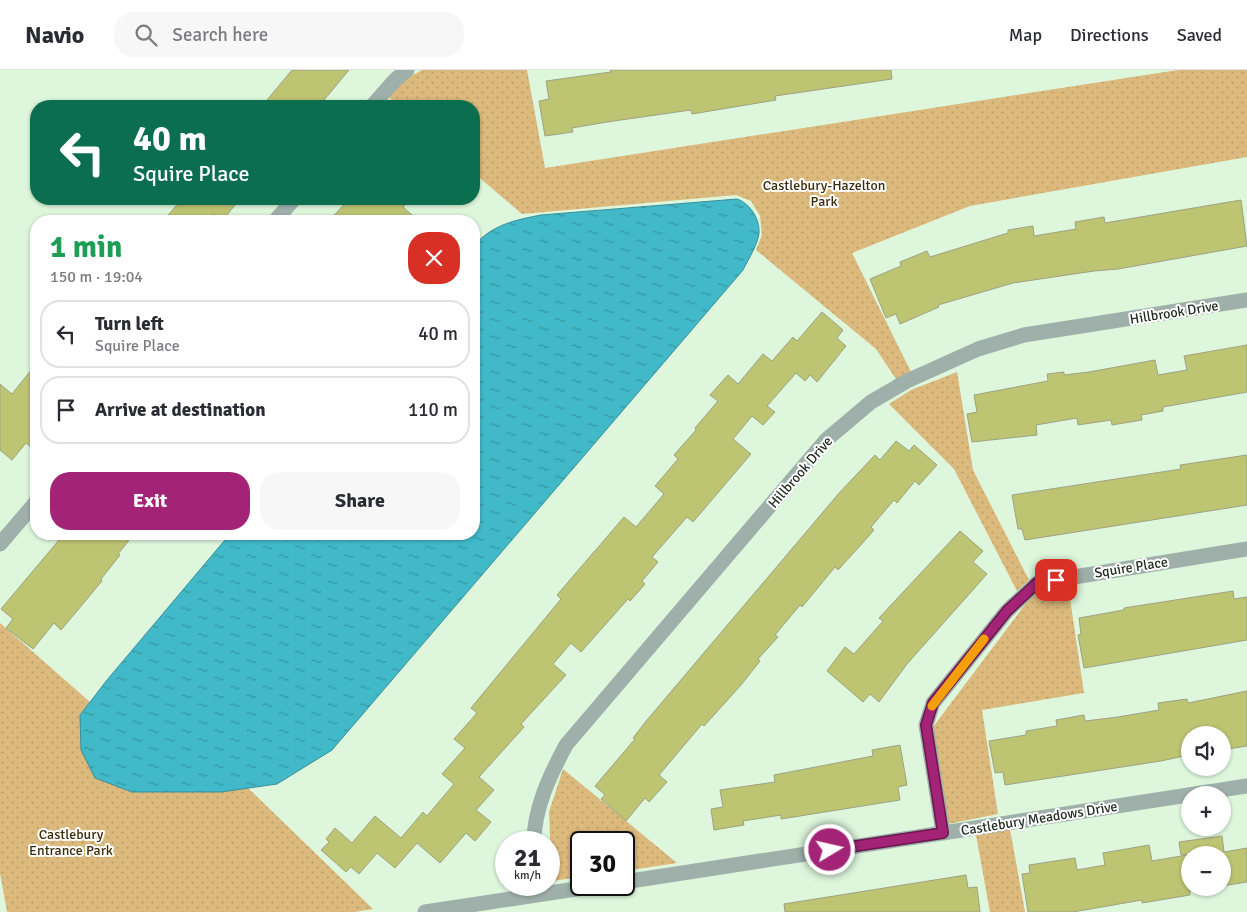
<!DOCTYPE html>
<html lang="en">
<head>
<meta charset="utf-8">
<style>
	:root { --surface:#fff; --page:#f7f7f7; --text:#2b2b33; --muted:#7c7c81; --line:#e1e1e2; --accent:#a32476 }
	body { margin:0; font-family:Signika,sans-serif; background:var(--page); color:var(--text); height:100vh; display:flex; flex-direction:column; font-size:19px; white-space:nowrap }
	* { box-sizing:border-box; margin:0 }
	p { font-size:16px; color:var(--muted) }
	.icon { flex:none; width:28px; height:28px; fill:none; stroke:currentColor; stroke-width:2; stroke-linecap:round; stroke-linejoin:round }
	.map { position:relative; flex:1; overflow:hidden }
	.details { position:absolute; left:30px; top:145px; width:450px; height:325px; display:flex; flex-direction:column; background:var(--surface); border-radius:20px; box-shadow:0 1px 4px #0004 }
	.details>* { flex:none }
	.guide { position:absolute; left:30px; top:30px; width:450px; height:105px; border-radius:20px; box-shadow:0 1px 4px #0004; background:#0b6e4f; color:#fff; overflow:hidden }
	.controls { position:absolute; left:1181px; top:656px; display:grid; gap:10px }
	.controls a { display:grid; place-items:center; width:50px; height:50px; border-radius:50%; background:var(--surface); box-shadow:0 1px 4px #0004; font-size:25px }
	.speed { position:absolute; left:495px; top:761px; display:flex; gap:10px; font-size:25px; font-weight:700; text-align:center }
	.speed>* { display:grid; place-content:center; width:65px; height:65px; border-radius:50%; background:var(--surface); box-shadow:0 1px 4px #0004; line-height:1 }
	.speed small { font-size:12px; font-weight:400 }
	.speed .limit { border:2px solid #111; border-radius:8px; background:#fff; color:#111 }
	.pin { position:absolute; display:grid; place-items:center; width:42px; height:42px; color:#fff; margin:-21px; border-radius:10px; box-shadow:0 2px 8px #0006 }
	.me { position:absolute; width:55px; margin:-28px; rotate:81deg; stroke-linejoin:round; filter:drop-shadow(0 0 4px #0008) }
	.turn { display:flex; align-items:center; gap:18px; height:105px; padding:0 20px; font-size:22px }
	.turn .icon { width:65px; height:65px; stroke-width:2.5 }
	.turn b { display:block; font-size:35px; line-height:42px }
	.round { display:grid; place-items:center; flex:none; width:52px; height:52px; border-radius:20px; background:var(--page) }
	.overview { display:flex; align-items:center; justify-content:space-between; height:85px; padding:0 20px }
	h1 { font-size:30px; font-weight:700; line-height:38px; color:#1e9e55 }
	.primary-button { display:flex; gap:10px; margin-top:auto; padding:10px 20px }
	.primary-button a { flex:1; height:58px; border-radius:20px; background:var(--accent); color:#fff; font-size:20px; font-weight:700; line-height:58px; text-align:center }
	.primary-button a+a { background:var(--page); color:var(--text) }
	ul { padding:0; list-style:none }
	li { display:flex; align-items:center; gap:15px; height:68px; margin:0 10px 8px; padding:0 10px; border:2px solid var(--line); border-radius:20px }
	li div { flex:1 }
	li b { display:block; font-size:19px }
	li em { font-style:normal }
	header { display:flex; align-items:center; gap:30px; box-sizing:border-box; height:70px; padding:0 25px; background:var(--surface); border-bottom:1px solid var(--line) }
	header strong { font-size:24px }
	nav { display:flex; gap:28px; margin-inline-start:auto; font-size:18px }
	.search { width:350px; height:45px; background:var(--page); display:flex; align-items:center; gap:12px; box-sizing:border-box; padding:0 18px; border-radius:20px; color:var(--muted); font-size:19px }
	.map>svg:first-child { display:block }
	.park { fill:url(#park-dots) }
	.water { fill:url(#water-ripples); stroke:#388f96 }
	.building { fill:#bdc472; stroke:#9ea283 }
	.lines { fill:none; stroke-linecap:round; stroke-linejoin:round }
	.minor { stroke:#9fb0ab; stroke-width:15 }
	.route-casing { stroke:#6a174d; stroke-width:12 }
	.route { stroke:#a32476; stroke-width:9 }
	.slow { stroke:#f59e0b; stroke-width:9 }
	.labels { text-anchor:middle; stroke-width:4; stroke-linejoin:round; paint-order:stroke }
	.park-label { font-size:14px; fill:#3d2b09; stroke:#fff }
	.street-label { font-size:14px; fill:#232d23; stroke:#fff }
</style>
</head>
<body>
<header>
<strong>Navio</strong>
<div class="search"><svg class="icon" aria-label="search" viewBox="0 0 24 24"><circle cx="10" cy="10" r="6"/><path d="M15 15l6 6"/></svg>Search here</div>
<nav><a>Map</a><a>Directions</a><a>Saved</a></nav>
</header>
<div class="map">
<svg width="1247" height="842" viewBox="0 0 1247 842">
	<defs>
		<pattern id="park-dots" width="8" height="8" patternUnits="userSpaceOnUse" patternTransform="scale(1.25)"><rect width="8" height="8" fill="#dcb97c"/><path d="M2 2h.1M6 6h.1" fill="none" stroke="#bc9f6b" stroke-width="1.8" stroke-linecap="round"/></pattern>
		<pattern id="water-ripples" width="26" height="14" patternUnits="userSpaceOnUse" patternTransform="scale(1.25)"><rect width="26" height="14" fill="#41b9c8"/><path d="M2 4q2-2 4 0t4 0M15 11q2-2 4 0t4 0" fill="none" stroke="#3697a2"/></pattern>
	</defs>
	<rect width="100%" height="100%" fill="#ddf6dc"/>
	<!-- park -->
	<path class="park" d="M 422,0 L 527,0 L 545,98 L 1178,0 L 1247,0 L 1247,87 L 970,136 L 852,183 L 913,306 L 898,312 L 876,279 L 756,180 L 762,165 L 760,146 L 751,131 L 736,125 L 522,144 L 474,103 L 474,36 L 396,36 L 387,24 L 397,14 Z
		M 957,302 L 973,400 L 1029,510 L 1017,521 L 954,399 L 889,334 L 911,320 Z
		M 1068,515 L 1084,623 L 982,640 L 998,744 L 948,754 L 933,657 L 1039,516 Z
		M 0,553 L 90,632 L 80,645 L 132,722 L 221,722 L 248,718 L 373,839 L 355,842 L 7,842 L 0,803 Z
		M 563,699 L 677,793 L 624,801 L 624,772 L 581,772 L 581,807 L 552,811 L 549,742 Z
		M 1010,759 L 1025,842 L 990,842 L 976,765 Z"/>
	<!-- water -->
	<path class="water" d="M 737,129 C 749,133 760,148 759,163 C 758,174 748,190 743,200 L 332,680 L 277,714 L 221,722 L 132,722 L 95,708 L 81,680 L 80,645 L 107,610 L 230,464 L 474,464 L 474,176 C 491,155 515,150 541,145 Z"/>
	<!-- building -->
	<path class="building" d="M 292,0 L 349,0 L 319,36 L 262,36 Z
		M 610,0 L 891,0 L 892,9 L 775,26 L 776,30 L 692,44 L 691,40 L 607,52 L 572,58 L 573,62 L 545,66 L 539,31 L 549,29 L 546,11 L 611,2 Z
		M 182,129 L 240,129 L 222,151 L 213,144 L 210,148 L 206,145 L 201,151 L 163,151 Z
		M 349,129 L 411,129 L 403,137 L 419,151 L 329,151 Z
		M 1241,130 L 1247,176 L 1118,199 L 1094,201 L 1013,213 L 938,235 L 939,237 L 900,254 L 896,244 L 886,248 L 870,209 L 901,196 L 900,192 L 927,181 L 930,187 L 1008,163 L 1008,160 L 1033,156 L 1034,166 L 1076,159 L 1075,152 L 1104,147 L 1105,153 Z
		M 822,242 L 843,260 L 837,268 L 846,276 L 817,312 L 810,305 L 805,311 L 796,303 L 767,336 L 775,342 L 763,355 L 752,346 L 733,369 L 751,384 L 693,452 L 687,447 L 652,487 L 658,492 L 642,511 L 645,514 L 630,531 L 628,529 L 581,582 L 571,573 L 553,594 L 566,605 L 521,654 L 524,657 L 479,707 L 494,720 L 476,740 L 491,752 L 475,771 L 466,763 L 440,793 L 417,773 L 395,798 L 377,783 L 359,804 L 351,797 L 346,802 L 321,780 L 329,772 L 326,769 L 335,758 L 352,773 L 375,746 L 401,768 L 423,742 L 427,746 L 454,714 L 442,704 L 465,678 L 454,669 L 477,643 L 471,638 L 561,529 L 557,525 L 624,447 L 636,457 L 664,424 L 655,416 L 678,389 L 674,385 L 696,360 L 695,358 L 718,331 L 710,325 L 728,305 L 738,314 L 763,284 L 772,291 L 793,267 L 797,271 Z
		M 1247,275 L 1247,322 L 1163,337 L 1163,341 L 1141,345 L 1142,350 L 1112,355 L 1111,350 L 1078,355 L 1077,348 L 1036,355 L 1037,365 L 972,372 L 967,344 L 977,342 L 974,325 L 1048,311 L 1047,304 L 1064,302 L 1064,305 L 1089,302 L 1155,290 L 1158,305 L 1187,300 L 1184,286 Z
		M 36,294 L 36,368 L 30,376 L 26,373 L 12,390 L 0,380 L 0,314 L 12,324 Z
		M 896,371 L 909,381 L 914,375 L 937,395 L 919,415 L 915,411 L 897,433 L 894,430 L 871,457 L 874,460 L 859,477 L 838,500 L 835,497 L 802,537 L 800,535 L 775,565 L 778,567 L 758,589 L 760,591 L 741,615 L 704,656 L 702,654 L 659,705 L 667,712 L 649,732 L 645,728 L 626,751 L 601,729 L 605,725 L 595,716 L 635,669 L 633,668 L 647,650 L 840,422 L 875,385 L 880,390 Z
		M 1247,385 L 1247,435 L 1025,470 L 1022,459 L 1018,459 L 1012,425 L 1181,399 L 1180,395 Z
		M 960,461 L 983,481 L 973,492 L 987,504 L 907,594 L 879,632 L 870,624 L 863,632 L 827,601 L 845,577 L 854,584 L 883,551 L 879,548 Z
		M 64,464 L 134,464 L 118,484 L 120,485 L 101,509 L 102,511 L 61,560 L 54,553 L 33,579 L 6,558 L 13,549 L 1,539 Z
		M 1233,521 L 1234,529 L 1247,527 L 1247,570 L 1084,598 L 1078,565 L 1081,564 L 1079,548 L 1124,540 L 1124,538 Z
		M 1247,621 L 1247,676 L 1222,680 L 1222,665 L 1190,665 L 1190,672 L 1182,674 L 1184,686 L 1161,691 L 1005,715 L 1003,702 L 995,703 L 989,671 L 1026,665 L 1026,661 L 1057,656 L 1056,650 L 1084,645 L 1085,651 L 1118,647 L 1159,640 L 1158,633 L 1187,629 L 1188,633 Z
		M 900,675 L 907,715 L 898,717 L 900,730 L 781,749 L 781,745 L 743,751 L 744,755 L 714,760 L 711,739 L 723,737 L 720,720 L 775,712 L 774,705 L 873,686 L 872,680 Z
		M 1222,766 L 1224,782 L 1247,778 L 1247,812 L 1222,816 L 1222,785 L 1190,785 L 1190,825 L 1142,833 L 1142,830 L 1073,842 L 1028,842 L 1022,804 L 1030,803 L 1029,795 L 1075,788 L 1077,800 L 1105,795 L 1103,783 L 1149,775 L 1152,791 L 1187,785 L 1181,785 L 1179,772 Z
		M 966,805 L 968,818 L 977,817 L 980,842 L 785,842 L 784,834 Z"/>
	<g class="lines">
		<!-- minor -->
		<path class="minor" d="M 372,36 L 395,10 L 407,0
			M 275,151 L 294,129
			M 0,474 L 36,432
			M 943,763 L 926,655 L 933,633 L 1007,541 L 1037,513 L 1247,479
			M 534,772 C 534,738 550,705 566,675 L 826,370 L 871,332 L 907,311 L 978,279 L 1024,265 L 1247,230
			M 624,812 L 1247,716
			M 425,842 L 602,815"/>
	</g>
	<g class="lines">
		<!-- route casing -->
		<g class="route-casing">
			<path id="route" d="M 830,780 L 943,763 L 926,655 L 933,633 L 1007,541 L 1037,513 L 1056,510"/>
		</g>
		<!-- route -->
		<use href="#route" class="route"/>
		<!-- slow -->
		<path class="slow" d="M 932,636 L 984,569"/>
	</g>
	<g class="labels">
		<!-- park labels -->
		<g class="park-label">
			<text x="824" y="120">Castlebury-Hazelton<tspan x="824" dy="16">Park</tspan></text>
			<text x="71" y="769">Castlebury<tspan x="71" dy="16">Entrance Park</tspan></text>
		</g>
		<!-- street labels -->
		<g class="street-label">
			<text transform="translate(1174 242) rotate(-9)" y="5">Hillbrook Drive</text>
			<text transform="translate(800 402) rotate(-49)" y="5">Hillbrook Drive</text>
			<text transform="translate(1131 497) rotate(-9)" y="5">Squire Place</text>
			<text transform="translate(1039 748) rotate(-9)" y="5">Castlebury Meadows Drive</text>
		</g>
	</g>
</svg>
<div class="controls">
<a><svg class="icon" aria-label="sound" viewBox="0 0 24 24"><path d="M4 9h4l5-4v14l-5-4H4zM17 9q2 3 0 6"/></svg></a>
<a>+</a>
<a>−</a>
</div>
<div class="speed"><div>21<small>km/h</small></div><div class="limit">30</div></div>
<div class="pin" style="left:1056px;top:510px;background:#d93025"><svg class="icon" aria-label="arrive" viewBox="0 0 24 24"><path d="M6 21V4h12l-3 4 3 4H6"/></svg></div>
<svg class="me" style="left:830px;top:780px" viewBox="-20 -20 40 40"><circle r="17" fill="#a32476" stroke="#fff" stroke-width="3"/><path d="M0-11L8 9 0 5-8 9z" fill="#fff"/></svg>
<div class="guide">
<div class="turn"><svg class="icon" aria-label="left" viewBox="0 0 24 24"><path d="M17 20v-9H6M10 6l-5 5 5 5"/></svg><div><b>40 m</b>Squire Place</div></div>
</div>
<section class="details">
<div class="overview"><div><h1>1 min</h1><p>150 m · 19:04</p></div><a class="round" style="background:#d93025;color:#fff"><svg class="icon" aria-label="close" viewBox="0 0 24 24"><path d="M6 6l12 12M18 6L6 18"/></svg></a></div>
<ul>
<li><svg class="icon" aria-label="left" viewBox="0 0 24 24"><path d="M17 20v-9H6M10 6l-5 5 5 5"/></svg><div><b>Turn left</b><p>Squire Place</p></div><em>40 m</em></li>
<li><svg class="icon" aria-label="arrive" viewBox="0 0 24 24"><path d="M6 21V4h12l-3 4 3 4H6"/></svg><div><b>Arrive at destination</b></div><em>110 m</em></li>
</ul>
<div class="primary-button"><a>Exit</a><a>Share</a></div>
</section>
</div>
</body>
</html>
